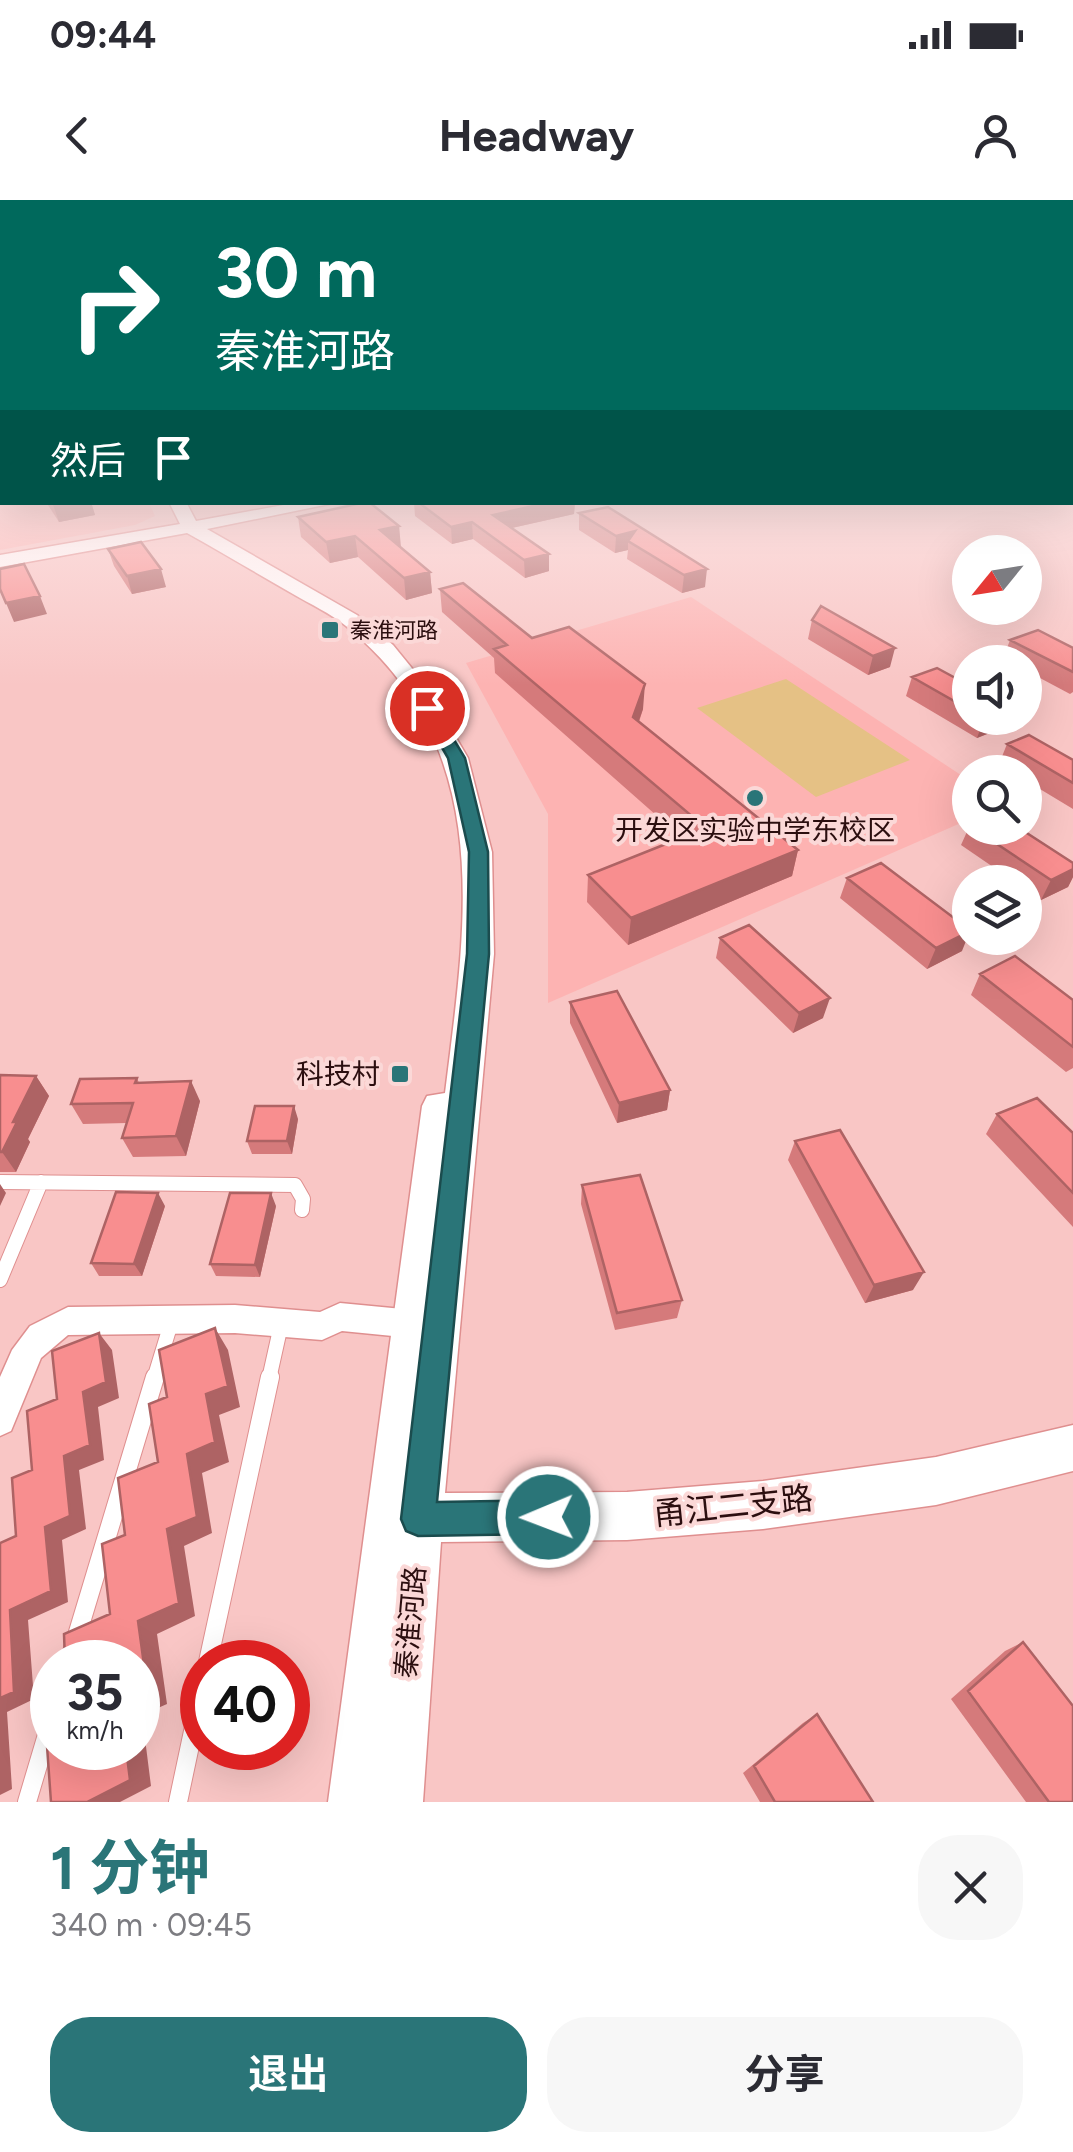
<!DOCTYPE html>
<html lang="zh">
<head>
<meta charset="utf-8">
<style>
	:root { --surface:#fff; --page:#f7f7f7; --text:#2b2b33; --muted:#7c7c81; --accent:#2a7578 }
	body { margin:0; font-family:Figtree,"Noto Sans SC",sans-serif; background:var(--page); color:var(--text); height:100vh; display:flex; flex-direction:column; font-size:38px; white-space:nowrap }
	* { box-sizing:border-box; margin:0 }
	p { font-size:32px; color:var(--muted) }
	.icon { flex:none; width:55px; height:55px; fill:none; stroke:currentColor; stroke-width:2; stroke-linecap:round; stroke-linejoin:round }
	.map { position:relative; height:1602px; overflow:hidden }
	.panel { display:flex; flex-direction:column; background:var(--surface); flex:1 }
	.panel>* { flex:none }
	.banner { position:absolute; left:0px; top:0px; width:1075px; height:305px; box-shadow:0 10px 40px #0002; background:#00695c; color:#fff; overflow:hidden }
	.needle { width:65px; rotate:240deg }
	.controls { position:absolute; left:952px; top:335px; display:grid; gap:20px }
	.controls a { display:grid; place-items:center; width:90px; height:90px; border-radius:50%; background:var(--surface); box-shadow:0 10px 40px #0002; font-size:50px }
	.speed { position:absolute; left:30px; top:1440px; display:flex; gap:20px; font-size:50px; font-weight:700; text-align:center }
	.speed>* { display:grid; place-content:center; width:130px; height:130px; border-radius:50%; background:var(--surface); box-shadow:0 10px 40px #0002; line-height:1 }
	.speed small { font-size:25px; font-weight:400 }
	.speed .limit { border:15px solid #d22; background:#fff; color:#111 }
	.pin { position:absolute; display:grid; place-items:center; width:85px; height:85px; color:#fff; margin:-42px; border:5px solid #fff; border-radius:50%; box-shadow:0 2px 10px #0007 }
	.me { position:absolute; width:110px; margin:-55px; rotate:269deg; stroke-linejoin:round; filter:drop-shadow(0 0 8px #0008) }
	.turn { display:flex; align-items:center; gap:35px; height:210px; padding:0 50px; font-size:45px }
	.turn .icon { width:130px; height:130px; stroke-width:2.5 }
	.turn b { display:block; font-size:70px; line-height:85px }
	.then { display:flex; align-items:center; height:95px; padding:0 50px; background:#0003; gap:20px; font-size:38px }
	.round { display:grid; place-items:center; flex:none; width:105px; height:105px; border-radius:40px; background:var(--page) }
	.head { display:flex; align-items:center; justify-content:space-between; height:170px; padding:0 50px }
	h1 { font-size:60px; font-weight:700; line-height:75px; color:var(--accent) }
	.action { display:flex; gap:20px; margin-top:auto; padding:20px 50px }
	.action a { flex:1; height:115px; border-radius:40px; background:var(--accent); color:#fff; font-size:40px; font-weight:700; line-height:115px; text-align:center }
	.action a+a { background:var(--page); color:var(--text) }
	.status { display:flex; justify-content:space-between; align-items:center; height:70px; padding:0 50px; background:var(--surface); direction:ltr }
	.status svg { height:28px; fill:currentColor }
	header { display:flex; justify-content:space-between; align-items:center; height:130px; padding:0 50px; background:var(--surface); font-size:45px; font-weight:700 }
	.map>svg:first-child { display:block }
	.built { fill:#fdb3b2 }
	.green { fill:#e5c185 }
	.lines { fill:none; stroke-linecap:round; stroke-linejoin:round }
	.lane-far1-casing { stroke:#df8f8f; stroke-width:16 }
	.lane-casing { stroke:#df8f8f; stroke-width:20 }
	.street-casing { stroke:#df8f8f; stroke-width:3 }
	.secondary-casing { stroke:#df8f8f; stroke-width:3 }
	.lane-far1 { stroke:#fff; stroke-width:14 }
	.lane { stroke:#fff; stroke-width:18 }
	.street { fill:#fff; fill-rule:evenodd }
	.secondary { fill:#fff; fill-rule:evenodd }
	.wall { fill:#d57a7b }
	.shaded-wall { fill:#ae6364 }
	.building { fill:#f88e8f; stroke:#ae6364; stroke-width:2.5 }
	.route { fill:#2a7578; stroke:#1b4c4e; stroke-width:2.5 }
	.poi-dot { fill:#2a7578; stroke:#fbd8d7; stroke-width:4 }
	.labels { text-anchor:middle; stroke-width:8; stroke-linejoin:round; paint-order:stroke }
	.far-poi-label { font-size:22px; fill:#2b0e0f; stroke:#fbd8d7; text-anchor:start }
	.poi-label { font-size:28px; fill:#2b0e0f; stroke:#fbd8d7 }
	.street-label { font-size:28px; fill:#2b0e0f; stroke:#fbd8d7 }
	.near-street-label { font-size:32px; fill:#2b0e0f; stroke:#fbd8d7 }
</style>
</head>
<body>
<div class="status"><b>09:44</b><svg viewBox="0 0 49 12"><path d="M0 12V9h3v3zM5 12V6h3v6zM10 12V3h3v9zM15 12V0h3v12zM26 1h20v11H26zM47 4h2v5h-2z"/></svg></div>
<header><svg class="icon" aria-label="back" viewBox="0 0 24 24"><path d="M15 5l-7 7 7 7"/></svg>Headway<svg class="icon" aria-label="person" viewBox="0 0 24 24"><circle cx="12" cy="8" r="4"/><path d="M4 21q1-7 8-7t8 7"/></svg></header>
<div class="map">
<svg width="1073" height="1602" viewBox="0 0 1073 1602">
	<rect width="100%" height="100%" fill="#f9c6c5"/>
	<!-- built -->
	<path class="built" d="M 0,268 L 2,302 L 149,303 L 155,316 L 135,325 L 0,350 Z
		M 691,397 L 970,581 L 970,619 L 548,803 L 548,614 L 466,463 Z"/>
	<!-- green -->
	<path class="green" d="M 786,479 L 910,560 L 816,597 L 697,508 Z"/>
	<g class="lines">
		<!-- lane-far1 casing -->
		<g class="lane-far1-casing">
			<path id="lane-far1" d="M 0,982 L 295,985 L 303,999 L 302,1010
				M 0,1080 L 41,982
				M 154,1179 L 172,1120
				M 269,1179 L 281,1125"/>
		</g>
		<!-- lane casing -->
		<g class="lane-casing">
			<path id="lane" d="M 69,1462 L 155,1177
				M 208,1462 L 270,1177
				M 27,1602 L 52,1518
				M 178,1602 L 202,1489"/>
		</g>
		<!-- street casing -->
		<g class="street-casing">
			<path id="street" d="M 340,1103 L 413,1110 L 423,1114 L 428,1124 L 423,1134 L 413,1138 L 342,1131 L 322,1140 L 235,1133 L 68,1135 L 41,1158 L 11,1231 L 0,1236 L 0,1177 L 12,1150 L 30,1126 L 68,1107 L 235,1105 L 320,1112 Z"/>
		</g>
		<!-- secondary casing -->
		<g class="secondary-casing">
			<path id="secondary" d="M 169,302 L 186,302 L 196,321 L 300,302 L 339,302 L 207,329 L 357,415 L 393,445 L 424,483 L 468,558 L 492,652 L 494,754 L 445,1293 L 627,1292 L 763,1281 L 936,1257 L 1073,1225 L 1073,1271 L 936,1305 L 763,1329 L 627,1340 L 441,1342 L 423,1602 L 328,1602 L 422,906 L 427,896 L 445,893 C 466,723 497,549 346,426 C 330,413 310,404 293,394 C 258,374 223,353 187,333 L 0,367 L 0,355 L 180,324 Z"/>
		</g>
		<!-- lane-far1 -->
		<use href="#lane-far1" class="lane-far1"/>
		<!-- lane -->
		<use href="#lane" class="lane"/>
		<!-- street -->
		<use href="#street" class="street"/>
		<!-- secondary -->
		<use href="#secondary" class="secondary"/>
	</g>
	<!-- wall -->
	<path class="wall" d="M 46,302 L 91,302 L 95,315 L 59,322 Z
		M 414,302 L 575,302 L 574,314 L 512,328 L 549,371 L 525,378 L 473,339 L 452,344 L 415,316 Z
		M 579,313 L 705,387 L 682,393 L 627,359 L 628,350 L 615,353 L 579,330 Z
		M 298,317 L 399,326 L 400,347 L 430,372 L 432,393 L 406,400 L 358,357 L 330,363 L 301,337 Z
		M 108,349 L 166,387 L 132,394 L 114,366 Z
		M 440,389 L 532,438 L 643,509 L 639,522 L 798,650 L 792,676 L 628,745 L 587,702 L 588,675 L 682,638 L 495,473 L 494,458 L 442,412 Z
		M 821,406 L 890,467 L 868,475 L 808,439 L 812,420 Z
		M 1010,440 L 1073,448 L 1073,492 L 1070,494 L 1025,470 L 1025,462 L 1010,462 L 1003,459 Z
		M 912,477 L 970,486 L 970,518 L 1006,518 L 1002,528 L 977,538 L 906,496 Z
		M 1007,544 L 1073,560 L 1073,609 L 1025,580 L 1025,572 L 1013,572 L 999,564 Z
		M 970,625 L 970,628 L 1019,628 L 1073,663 L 1073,677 L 1068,687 L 1041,700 L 1025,689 L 1025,682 L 1015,682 L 961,645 Z
		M 847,678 L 962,751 L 927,769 L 840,698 Z
		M 720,738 L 823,818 L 793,833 L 716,758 Z
		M 980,774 L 1073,800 L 1073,868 L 1066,872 L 971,795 Z
		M 570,802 L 670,890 L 667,910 L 617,923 L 570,823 Z
		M 0,875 L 36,876 L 49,896 L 28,939 L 30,942 L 16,972 L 0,972 Z
		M 137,878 L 139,883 L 200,901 L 186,956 L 133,957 L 122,938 L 127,923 L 83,924 L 71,904 Z
		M 997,914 L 1073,933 L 1073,1027 L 986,934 Z
		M 298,919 L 292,954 L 252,954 L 247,941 Z
		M 795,941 L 913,1090 L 865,1103 L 788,960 Z
		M 582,985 L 682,1100 L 677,1118 L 615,1130 L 581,1004 Z
		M 165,1006 L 142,1076 L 99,1076 L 91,1063 Z
		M 276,1006 L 260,1077 L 216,1076 L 210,1064 Z
		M 1023,1442 L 1073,1602 L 1026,1602 L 951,1499 L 1005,1451 Z
		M 817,1514 L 873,1602 L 760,1602 L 743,1573 L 803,1523 Z"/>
	<!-- shaded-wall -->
	<path class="shaded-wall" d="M 52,302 L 91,302 L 95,315 L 59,322 Z
		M 551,302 L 575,302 L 574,314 L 494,332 L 493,315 Z
		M 472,322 L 473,339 L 452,344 L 451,327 Z
		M 399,326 L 401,347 L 382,351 L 380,330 Z
		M 635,331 L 628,341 L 628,350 L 615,353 L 616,336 Z
		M 355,336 L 358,357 L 330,363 L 326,342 Z
		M 549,354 L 549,371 L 525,378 L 524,360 Z
		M 161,369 L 166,387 L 132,394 L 127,376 Z
		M 707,369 L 705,387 L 682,393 L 684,375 Z
		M 430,372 L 432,393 L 406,400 L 404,378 Z
		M 40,396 L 47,414 L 14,422 L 6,403 Z
		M 895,448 L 890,467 L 868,475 L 873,456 Z
		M 645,484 L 643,509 L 631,543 L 633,517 Z
		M 987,518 L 1006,518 L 1002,528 L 977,538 L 984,519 Z
		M 798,650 L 792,676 L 628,745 L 631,718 Z
		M 1073,669 L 1073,677 L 1068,687 L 1041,700 L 1051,680 Z
		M 970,731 L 962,751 L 927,769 L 936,748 Z
		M 830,798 L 823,818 L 793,833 L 799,813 Z
		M 36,876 L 49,896 L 28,939 L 30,942 L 16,972 L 2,952 L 13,922 Z
		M 191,881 L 200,901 L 186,956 L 176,936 Z
		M 670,890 L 667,910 L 617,923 L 619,903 Z
		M 294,906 L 298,919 L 292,954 L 287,941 Z
		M 0,984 L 6,993 L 0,1006 Z
		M 158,993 L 165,1006 L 142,1076 L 134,1064 Z
		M 271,993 L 276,1006 L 260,1077 L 255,1065 Z
		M 924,1072 L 913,1090 L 865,1103 L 874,1085 Z
		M 215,1128 L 228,1150 L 240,1207 L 219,1215 L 229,1262 L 202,1273 L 212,1333 L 184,1346 L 195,1416 L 157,1434 L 167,1504 L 142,1515 L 151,1586 L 120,1602 L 87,1602 L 126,1548 L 138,1548 L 138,1421 L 167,1329 L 187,1254 L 206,1194 Z
		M 99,1133 L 112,1150 L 119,1198 L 98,1207 L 104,1260 L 79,1270 L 86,1329 L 62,1340 L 68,1402 L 28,1420 L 34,1499 L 7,1512 L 12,1589 L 0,1595 L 0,1498 L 10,1410 L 45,1327 L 64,1256 Z"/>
	<!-- building -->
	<path class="building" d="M 366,302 L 369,302 L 399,326 L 380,330 L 430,372 L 404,378 L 355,336 L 326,342 L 298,317 Z
		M 418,302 L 551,302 L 493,315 L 549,354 L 524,360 L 472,322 L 451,327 Z
		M 608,307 L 707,369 L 684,375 L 628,341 L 635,331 L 616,336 L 579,313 Z
		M 141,342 L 161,369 L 127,376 L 108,349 Z
		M 24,364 L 40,396 L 6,403 L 0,389 L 0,369 Z
		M 463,383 L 532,438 L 569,427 L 645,484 L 633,517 L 798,650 L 631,718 L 588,675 L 706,628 L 494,449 L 507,445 L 440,389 Z
		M 821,406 L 895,448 L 873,456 L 812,420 Z
		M 1038,430 L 1073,448 L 1073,472 L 1010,440 Z
		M 937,468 L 970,486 L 970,510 L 912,477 Z
		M 1029,535 L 1073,560 L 1073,583 L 1007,544 Z
		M 973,628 L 1019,628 L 1073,663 L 1073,669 L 1051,680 Z
		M 881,663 L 970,730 L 970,731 L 936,748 L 847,678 Z
		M 749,725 L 830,798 L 799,813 L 720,738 Z
		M 1015,756 L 1073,800 L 1073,847 L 980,774 Z
		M 617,791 L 670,890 L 619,903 L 570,802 Z
		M 0,875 L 36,876 L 13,922 L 17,922 L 2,952 L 0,952 Z
		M 137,878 L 135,883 L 191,881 L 176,936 L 122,938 L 133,903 L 71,904 L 80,879 Z
		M 1037,898 L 1073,933 L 1073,993 L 997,914 Z
		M 255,906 L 294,906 L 287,941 L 247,941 Z
		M 840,930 L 924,1072 L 874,1085 L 795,941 Z
		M 640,975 L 682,1100 L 617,1113 L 582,985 Z
		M 116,992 L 158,993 L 134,1064 L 91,1063 Z
		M 230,993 L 271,993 L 255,1065 L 210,1064 Z
		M 215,1128 L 228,1186 L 206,1194 L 215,1242 L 187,1254 L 197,1317 L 167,1329 L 179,1403 L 138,1421 L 148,1494 L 138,1498 L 138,1462 L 65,1462 L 64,1434 L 110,1414 L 102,1344 L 125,1335 L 118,1278 L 158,1262 L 149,1204 L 167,1197 L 159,1150 Z
		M 99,1133 L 106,1182 L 83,1192 L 90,1245 L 64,1256 L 70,1316 L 45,1327 L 51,1391 L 10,1410 L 14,1492 L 0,1498 L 0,1343 L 16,1336 L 12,1278 L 32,1270 L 27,1211 L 57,1199 L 52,1151 Z
		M 1023,1442 L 1073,1506 L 1073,1602 L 1049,1602 L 968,1491 Z
		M 817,1514 L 873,1602 L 775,1602 L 754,1566 Z
		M 52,1515 L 52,1548 L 126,1548 L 130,1580 L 87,1602 L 51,1602 L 45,1518 Z"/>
	<!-- sky -->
	<linearGradient id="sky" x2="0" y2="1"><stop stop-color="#82b3ec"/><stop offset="0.54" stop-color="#fce5e5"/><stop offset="1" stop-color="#fce5e5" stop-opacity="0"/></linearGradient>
	<rect width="1073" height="485" fill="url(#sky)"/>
	<!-- route -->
	<path class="route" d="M 421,505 L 433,505 L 465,558 L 488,652 L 489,754 L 437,1302 L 548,1300 L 561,1305 L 566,1317 L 561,1329 L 548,1334 L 418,1336 L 406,1331 L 401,1319 L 467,754 L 469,652 L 448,558 L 419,508 Z"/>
	<!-- markers -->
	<g class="poi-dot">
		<rect x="320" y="420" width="20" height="20" rx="5"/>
		<circle cx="755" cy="598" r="10"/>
		<rect x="390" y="864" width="20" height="20" rx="5"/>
	</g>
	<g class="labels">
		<!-- far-poi labels -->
		<g class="far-poi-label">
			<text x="350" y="438">秦淮河路</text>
		</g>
		<!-- poi labels -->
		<g class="poi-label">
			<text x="755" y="640">开发区实验中学东校区</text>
			<text x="380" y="884" text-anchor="end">科技村</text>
		</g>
		<!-- street labels -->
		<g class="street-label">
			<text transform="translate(410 1422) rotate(-85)" y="10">秦淮河路</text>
		</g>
		<!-- near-street labels -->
		<g class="near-street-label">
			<text transform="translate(733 1306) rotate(-6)" y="11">甬江二支路</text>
		</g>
	</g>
</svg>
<div class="controls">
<a><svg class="needle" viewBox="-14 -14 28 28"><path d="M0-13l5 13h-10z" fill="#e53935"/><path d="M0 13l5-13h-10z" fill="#7c7c81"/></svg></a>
<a><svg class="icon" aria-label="sound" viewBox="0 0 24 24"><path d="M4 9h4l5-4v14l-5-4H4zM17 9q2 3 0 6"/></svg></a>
<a><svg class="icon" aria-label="search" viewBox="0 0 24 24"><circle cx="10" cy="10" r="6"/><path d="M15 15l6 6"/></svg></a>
<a><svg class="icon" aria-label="layers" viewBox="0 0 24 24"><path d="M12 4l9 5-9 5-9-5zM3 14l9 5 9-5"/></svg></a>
</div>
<div class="speed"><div>35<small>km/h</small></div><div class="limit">40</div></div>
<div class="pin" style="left:427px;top:508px;background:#d93025"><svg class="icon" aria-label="arrive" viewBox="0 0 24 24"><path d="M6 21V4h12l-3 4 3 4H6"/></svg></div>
<svg class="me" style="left:548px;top:1317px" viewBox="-20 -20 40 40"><circle r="17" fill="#2a7578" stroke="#fff" stroke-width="3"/><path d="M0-11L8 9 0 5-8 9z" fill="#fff"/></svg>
<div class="banner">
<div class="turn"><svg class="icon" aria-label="right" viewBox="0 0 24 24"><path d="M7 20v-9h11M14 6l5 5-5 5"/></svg><div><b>30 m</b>秦淮河路</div></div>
<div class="then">然后<svg class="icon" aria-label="arrive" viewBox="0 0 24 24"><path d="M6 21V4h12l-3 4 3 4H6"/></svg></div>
</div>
</div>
<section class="panel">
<div class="head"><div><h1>1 分钟</h1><p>340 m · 09:45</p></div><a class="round"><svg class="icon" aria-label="close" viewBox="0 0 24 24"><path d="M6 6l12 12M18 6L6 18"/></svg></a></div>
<div class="action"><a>退出</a><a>分享</a></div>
</section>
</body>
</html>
